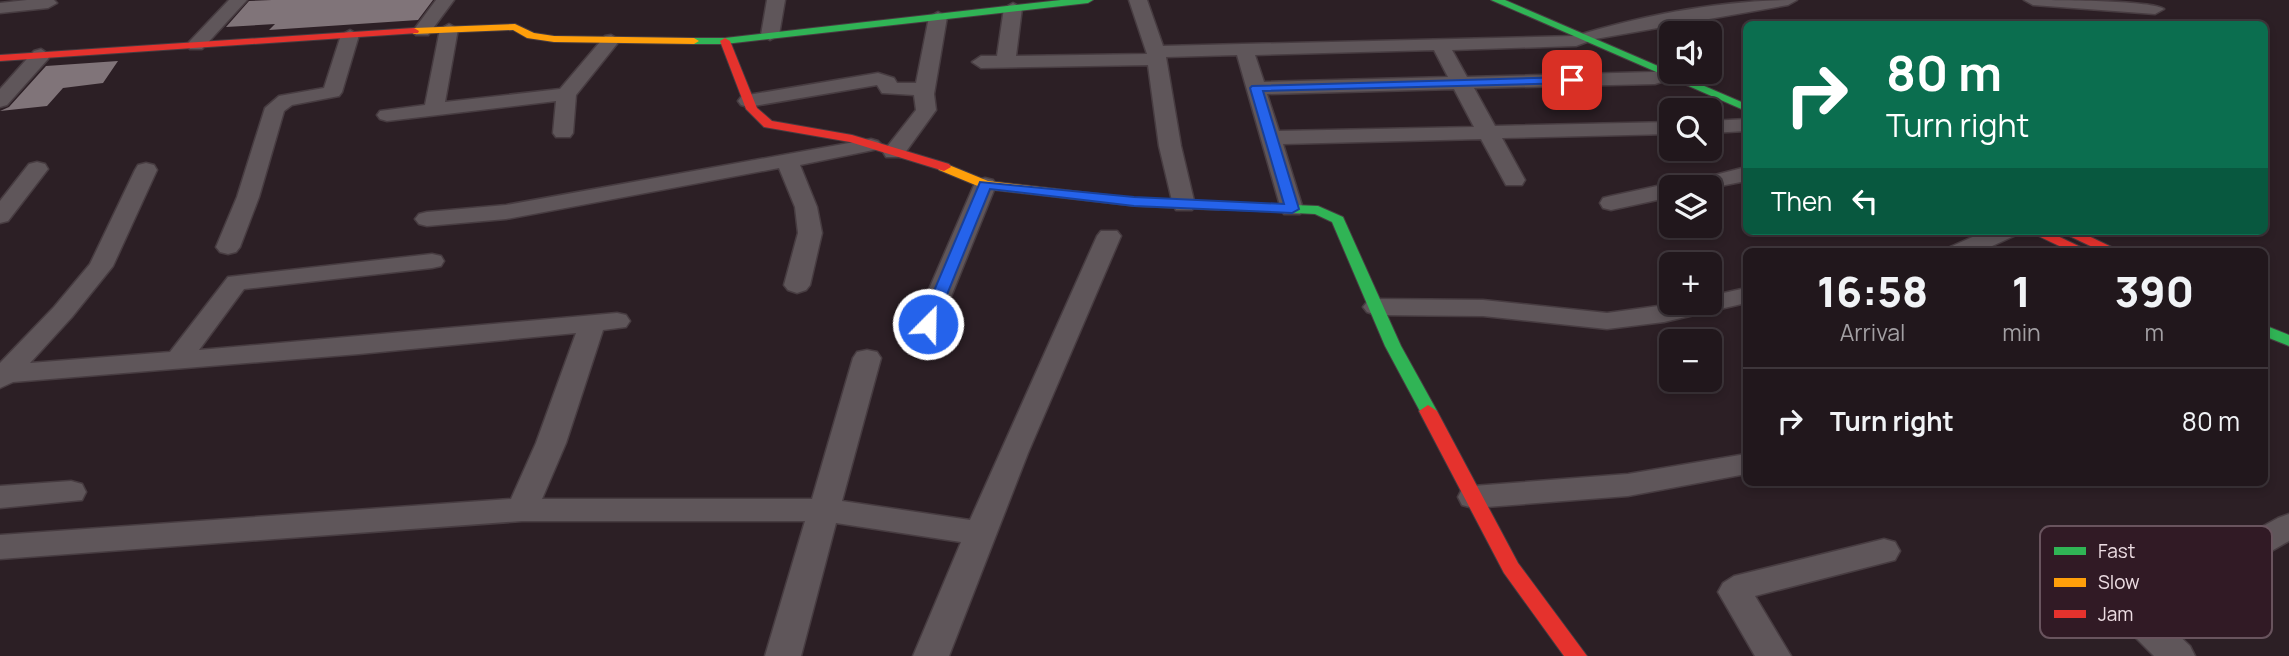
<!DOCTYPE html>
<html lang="en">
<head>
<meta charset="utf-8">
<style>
	:root { --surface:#21171c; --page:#2d2429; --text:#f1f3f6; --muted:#a29fa3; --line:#3e363b }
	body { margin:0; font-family:Manrope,sans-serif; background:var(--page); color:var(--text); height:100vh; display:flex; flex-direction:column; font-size:26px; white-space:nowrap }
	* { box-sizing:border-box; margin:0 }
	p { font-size:23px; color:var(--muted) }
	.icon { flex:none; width:38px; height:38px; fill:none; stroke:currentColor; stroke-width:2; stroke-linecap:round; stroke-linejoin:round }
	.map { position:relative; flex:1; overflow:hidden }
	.panel { position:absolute; left:1743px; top:248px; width:525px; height:238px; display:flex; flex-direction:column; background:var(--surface); border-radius:10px; box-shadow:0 4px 10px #0003,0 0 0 2px var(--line) }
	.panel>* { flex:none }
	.banner { position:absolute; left:1743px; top:21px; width:525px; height:214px; border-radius:10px; box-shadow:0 4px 10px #0003,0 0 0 2px var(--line); background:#0b6e4f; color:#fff; overflow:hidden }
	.controls { position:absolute; left:1659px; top:21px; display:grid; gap:14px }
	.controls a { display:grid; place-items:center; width:63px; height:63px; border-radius:10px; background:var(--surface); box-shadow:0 4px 10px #0003,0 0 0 2px var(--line); font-size:35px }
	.pin { position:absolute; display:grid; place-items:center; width:60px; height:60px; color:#fff; margin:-30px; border-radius:14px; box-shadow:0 4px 10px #0006 }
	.me { position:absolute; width:77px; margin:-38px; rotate:23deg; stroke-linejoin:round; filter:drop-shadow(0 0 5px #0008) }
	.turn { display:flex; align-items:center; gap:24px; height:147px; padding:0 28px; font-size:32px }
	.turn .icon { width:91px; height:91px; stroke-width:2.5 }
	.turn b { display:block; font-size:49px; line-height:60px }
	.then { display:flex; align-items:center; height:66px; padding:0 28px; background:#0003; gap:14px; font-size:26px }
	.eta { display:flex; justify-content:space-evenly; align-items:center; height:119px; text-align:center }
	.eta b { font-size:42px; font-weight:800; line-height:49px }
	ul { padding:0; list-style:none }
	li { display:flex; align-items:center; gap:21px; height:105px; padding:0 28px; border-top:2px solid var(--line) }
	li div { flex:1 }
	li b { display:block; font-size:26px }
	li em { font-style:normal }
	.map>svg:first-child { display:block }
	.building { fill:#807479 }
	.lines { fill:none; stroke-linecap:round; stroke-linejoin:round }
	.street-casing { stroke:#473c41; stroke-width:3 }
	.fast-casing { stroke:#473c41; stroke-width:2 }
	.slow-casing { stroke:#473c41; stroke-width:2 }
	.jam-casing { stroke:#473c41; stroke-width:2 }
	.street { fill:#5f565a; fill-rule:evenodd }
	.fast { fill:#30b455; fill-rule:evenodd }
	.slow { fill:#ff9f0a; fill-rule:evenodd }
	.jam { fill:#e5322d; fill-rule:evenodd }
	.route { fill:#2563eb; stroke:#184099; stroke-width:2 }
	.key { fill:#311a25; stroke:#69545e; stroke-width:2 }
	.key-label { font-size:19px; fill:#eddde3 }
</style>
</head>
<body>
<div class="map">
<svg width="2289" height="656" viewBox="0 0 2289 656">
	<rect width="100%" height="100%" fill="#2c1f25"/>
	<!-- building -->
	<path class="building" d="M 272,0 L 433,0 L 418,20 L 269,30 L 275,24 L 226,27 L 249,1 Z
		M 118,61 L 103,83 L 63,88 L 47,106 L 0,111 L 9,107 L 46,66 Z"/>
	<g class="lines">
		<!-- street casing -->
		<g class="street-casing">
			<path id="street" d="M 27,0 L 54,0 L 57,3 L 48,8 L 0,13 L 0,3 Z
				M 229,0 L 247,0 L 202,49 L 190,49 L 187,45 L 190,41 Z
				M 436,0 L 454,0 L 428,35 L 416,35 L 413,31 Z
				M 767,0 L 785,0 L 779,35 L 770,40 L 761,35 Z
				M 1129,0 L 1147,0 L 1163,46 L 1575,36 C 1644,15 1723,0 1797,0 L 1788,5 L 1595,39 L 1576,46 L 1452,50 L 1467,77 L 1653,72 L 1671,69 L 1677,74 L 1674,78 L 1655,84 L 1474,88 L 1495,126 L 1671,122 L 1671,134 L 1502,138 L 1525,180 L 1522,185 L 1506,185 L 1481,139 L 1283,144 L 1303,209 L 1300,214 L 1284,214 L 1281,209 L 1237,55 L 1166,57 L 1181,146 L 1195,205 L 1192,210 L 1176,210 L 1173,205 L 1159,146 L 1148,65 L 981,68 L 972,62 L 981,56 L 997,56 L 1004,8 L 1013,3 L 1022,8 L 1016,56 L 1147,54 ZM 1434,50 L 1448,77 L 1264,82 L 1255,55 ZM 1454,89 L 1474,127 L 1279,131 L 1267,94 Z
				M 2024,0 C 2047,0 2152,0 2164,9 L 2155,14 L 2033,5 Z
				M 938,12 L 947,17 L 934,94 L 936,110 L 902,157 L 886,157 L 883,152 L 916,110 L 914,95 L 882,93 L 877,85 L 748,107 L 741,105 L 738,101 L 741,97 L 748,95 L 878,73 L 894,78 L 897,83 L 916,83 L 929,17 Z
				M 449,24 L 458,29 L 445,102 L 560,89 L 605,36 L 611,35 L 620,40 L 576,95 L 573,133 L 570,137 L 556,137 L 553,133 L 556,101 L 387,121 L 380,119 L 377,115 L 380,111 L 425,105 L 440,29 Z
				M 350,30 L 359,35 L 342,92 L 339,96 L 292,105 L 284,111 L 259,197 L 240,247 L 236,252 L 228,254 L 220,252 L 216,247 L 237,197 L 265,108 L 279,96 L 324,88 L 341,35 Z
				M 41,49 L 50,55 L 48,59 L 7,105 L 0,107 L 0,89 L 34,51 Z
				M 1746,119 L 1746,131 L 1710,133 L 1710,121 Z
				M 871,139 L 878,141 L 882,145 L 878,149 L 800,165 L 817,207 L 822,233 L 810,285 L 806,290 L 797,293 L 788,290 L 784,285 L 798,233 L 795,207 L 779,168 L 506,219 L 427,226 L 419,224 L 415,219 L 419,214 L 427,212 L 506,205 Z
				M 37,162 L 45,164 L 48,169 L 8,221 L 0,223 L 0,201 L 29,164 Z
				M 146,163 L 154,165 L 157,170 L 113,266 L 72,317 L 30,363 L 170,352 L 228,277 L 432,254 L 441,256 L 444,261 L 441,266 L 432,268 L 244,289 L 199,350 L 617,313 L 626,315 L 630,321 L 626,327 L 603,330 L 566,443 L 542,499 L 812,499 L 853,358 L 857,352 L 867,350 L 877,352 L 881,358 L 842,501 L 970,520 L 1097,236 L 1101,231 L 1117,231 L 1121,236 L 1028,453 L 949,656 L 913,656 L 961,542 L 836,523 L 801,656 L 765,656 L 805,521 L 522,521 L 0,559 L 0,535 L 511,499 L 536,443 L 576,333 L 359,354 L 13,382 L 0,388 L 0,363 L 54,307 L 90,264 L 135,170 L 138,165 Z
				M 1746,167 L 1746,181 L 1710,188 L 1671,187 L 1671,197 L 1611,210 L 1603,208 L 1600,203 L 1603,198 L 1611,196 L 1671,183 L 1676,185 Z
				M 985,178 L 993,180 L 996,185 L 940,324 L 936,330 L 927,332 L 918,330 L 914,324 L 974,185 L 977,180 Z
				M 1986,231 L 2018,231 L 2014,236 L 1979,252 L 1947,252 L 1950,247 Z
				M 1746,288 L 1746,303 L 1664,322 L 1607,329 L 1483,316 L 1376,315 L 1367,312 L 1363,307 L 1367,302 L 1376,299 L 1483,300 L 1607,313 L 1680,303 L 1710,303 L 1710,296 Z
				M 1746,454 L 1746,474 L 1628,496 L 1473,508 L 1462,505 L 1458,497 L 1462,489 L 1473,486 L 1628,474 Z
				M 71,481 L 82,484 L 86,492 L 82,500 L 0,508 L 0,486 Z
				M 2289,514 L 2289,541 L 2158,616 L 2190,646 L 2195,656 L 2154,656 L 2132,634 L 2118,612 L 2123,603 L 2278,518 Z
				M 1884,539 L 1895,542 L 1900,551 L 1895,560 L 1755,596 L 1791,656 L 1755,656 L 1718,592 L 1723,583 L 1734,576 Z"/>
		</g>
		<!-- fast casing -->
		<g class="fast-casing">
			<path id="fast" d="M 1061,0 L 1093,0 L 1088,3 L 725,44 L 694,44 L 689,41 L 694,38 L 725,38 Z
				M 1491,0 L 1505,0 L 1746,104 L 1746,111 Z
				M 1219,202 L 1318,206 L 1343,217 L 1401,346 L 1437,411 L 1434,415 L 1422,415 L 1385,346 L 1332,222 L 1315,214 L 1214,209 L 1212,206 L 1214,203 Z
				M 2264,325 L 2289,335 L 2289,346 L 2264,336 Z"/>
		</g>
		<!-- slow casing -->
		<g class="slow-casing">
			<path id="slow" d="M 515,24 L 534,33 L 554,36 L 694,38 L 699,41 L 694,44 L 554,42 L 527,38 L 513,30 L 414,34 L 409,31 L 414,28 Z
				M 944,163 L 988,181 L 1134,198 L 1219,202 L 1226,206 L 1219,210 L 1134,206 L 985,189 L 939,170 L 937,167 Z"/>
		</g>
		<!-- jam casing -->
		<g class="jam-casing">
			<path id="jam" d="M 414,28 L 419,31 L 418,33 L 0,61 L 0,55 Z
				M 725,38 L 730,41 L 757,108 L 772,121 L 852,135 L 949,164 L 951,167 L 944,171 L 850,142 L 764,127 L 746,109 L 720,41 Z
				M 2028,231 L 2047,231 L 2091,252 L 2072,252 Z
				M 2059,231 L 2078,231 L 2122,252 L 2103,252 Z
				M 1428,405 L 1437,411 L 1518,563 L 1587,656 L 1564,656 L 1504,573 L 1419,411 Z"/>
		</g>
		<!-- street -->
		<use href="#street" class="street"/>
		<!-- fast -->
		<use href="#fast" class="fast"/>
		<!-- slow -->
		<use href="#slow" class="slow"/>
		<!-- jam -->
		<use href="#jam" class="jam"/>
	</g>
	<!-- route -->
	<path class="route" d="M 1572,77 L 1576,78 L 1576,83 L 1263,91 L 1299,209 L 1292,213 L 1134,206 L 990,189 L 935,324 L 928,329 L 920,324 L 980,182 L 1134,197 L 1284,204 L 1250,88 L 1252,86 Z"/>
	<!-- legend -->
	<rect x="2040" y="526" width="232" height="112" rx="10" class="key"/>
	<rect x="2054" y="547" width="32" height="8" fill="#30b455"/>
	<rect x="2054" y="578" width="32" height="9" fill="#ff9f0a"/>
	<rect x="2054" y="610" width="32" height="8" fill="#e5322d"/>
	<g class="key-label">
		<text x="2098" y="558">Fast</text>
		<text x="2098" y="589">Slow</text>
		<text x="2098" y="621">Jam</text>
	</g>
</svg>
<div class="controls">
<a><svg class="icon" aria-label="sound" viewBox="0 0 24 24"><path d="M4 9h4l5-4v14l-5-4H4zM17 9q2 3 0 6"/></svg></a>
<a><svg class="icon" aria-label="search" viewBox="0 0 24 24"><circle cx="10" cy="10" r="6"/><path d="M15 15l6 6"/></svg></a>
<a><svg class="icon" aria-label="layers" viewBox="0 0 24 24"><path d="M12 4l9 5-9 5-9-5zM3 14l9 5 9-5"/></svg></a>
<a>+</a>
<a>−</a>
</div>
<div class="pin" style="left:1572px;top:80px;background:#d93025"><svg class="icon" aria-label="arrive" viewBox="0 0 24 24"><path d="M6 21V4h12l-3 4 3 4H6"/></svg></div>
<svg class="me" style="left:928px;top:324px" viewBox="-20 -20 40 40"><circle r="17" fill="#2563eb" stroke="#fff" stroke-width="3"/><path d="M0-11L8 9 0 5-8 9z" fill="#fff"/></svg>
<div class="banner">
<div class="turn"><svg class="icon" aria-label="right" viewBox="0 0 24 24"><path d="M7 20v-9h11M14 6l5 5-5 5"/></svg><div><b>80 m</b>Turn right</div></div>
<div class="then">Then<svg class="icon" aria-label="left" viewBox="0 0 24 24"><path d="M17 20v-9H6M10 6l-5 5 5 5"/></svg></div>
</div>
<section class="panel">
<div class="eta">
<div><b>16:58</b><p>Arrival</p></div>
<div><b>1</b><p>min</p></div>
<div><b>390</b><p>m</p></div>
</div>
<ul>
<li><svg class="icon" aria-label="right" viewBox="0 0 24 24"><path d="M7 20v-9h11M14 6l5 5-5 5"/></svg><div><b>Turn right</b></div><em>80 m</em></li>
</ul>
</section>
</div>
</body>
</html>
